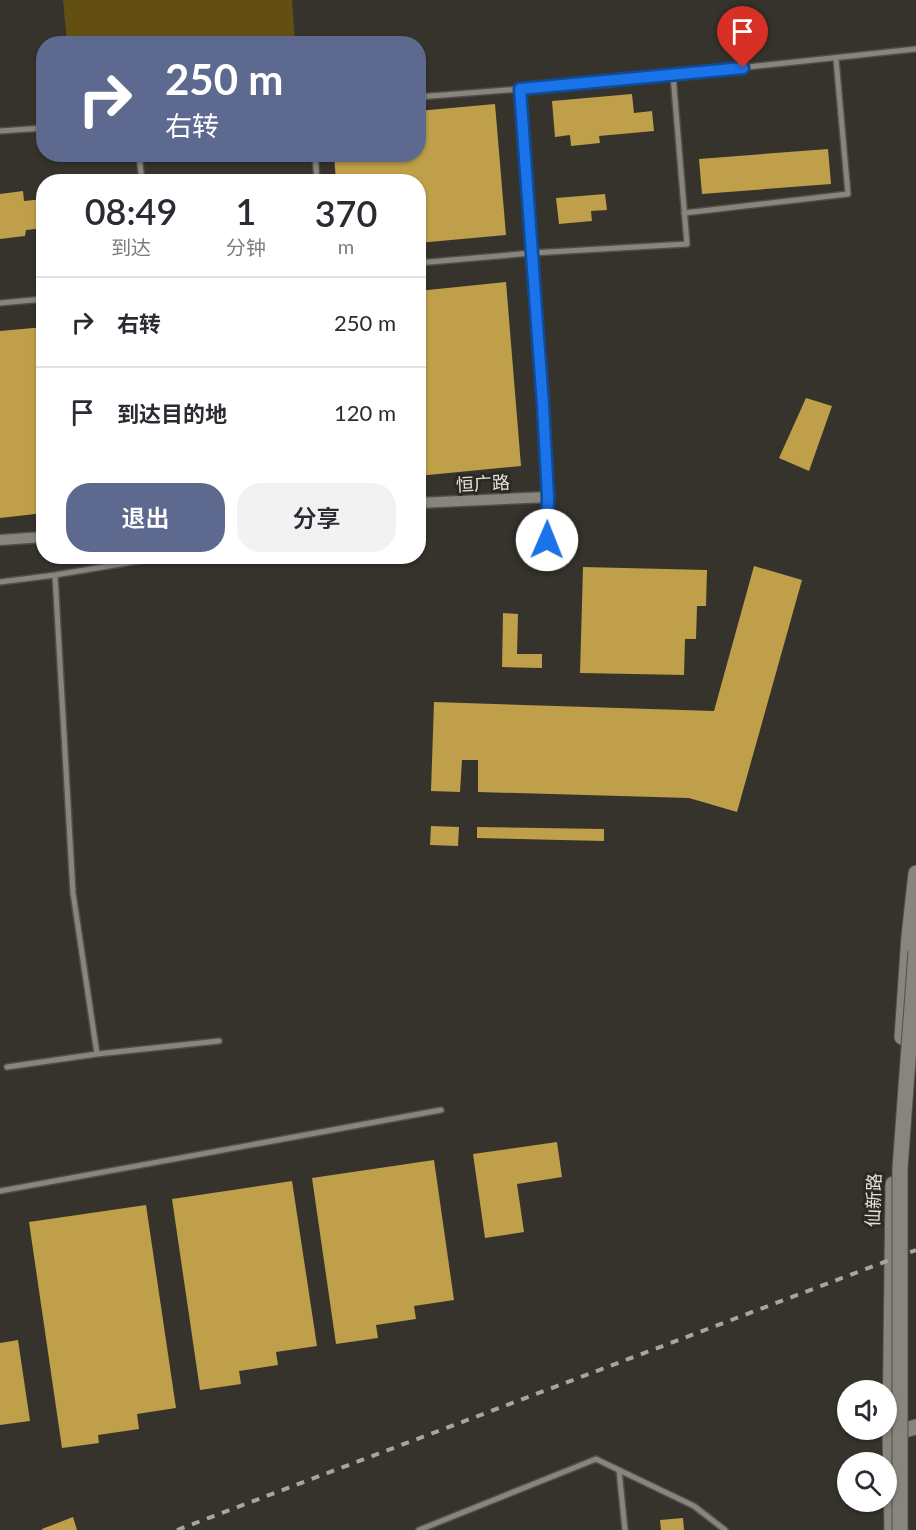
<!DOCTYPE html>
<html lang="zh">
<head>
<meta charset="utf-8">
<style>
	:root { --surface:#fff; --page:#f2f2f3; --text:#2b2b33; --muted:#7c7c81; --line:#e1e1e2; --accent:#5d698e }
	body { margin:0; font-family:Lato,"Noto Sans SC",sans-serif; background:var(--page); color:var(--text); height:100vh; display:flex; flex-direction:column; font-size:22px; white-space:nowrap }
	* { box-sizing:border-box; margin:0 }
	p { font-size:20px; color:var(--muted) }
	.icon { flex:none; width:33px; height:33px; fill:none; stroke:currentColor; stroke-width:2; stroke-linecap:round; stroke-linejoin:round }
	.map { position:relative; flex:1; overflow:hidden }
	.sheet { position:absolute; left:36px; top:174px; width:390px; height:390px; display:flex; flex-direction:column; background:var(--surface); border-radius:24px; box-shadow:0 2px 4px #0004 }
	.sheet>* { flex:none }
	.hud { position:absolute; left:36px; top:36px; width:390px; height:126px; border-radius:24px; box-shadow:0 2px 4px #0004; background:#5d698e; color:#fff; overflow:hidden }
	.fabs { position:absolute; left:837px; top:1380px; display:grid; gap:12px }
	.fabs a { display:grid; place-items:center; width:60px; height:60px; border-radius:50%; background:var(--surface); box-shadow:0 2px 4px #0004; font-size:30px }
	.pin { position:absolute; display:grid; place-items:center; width:51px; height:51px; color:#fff; margin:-62px -26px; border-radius:50% 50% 50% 0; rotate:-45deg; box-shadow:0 0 6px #0007 }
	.pin .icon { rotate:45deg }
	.me { position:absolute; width:66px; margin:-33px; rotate:1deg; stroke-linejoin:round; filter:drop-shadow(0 0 4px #0008) }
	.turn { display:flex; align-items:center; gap:21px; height:126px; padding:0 30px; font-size:27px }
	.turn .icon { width:78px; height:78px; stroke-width:2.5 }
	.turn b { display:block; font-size:42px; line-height:51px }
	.eta { display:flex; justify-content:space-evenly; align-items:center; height:102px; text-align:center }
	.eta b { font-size:36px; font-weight:600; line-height:42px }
	.primary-button { display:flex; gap:12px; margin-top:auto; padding:12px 30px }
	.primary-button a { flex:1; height:69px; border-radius:24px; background:var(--accent); color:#fff; font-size:24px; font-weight:600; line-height:69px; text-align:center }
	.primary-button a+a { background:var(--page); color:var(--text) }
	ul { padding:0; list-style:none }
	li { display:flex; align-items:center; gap:18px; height:90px; padding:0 30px; border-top:2px solid var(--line) }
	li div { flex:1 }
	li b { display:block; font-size:22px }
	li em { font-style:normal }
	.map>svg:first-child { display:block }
	.green { fill:#644f12 }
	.building { fill:#bf9f49 }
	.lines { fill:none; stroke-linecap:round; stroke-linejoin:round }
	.service-casing { stroke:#514f49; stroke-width:8 }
	.minor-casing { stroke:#514f49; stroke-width:13 }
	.secondary-casing { stroke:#514f49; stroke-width:17 }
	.service { stroke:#88857e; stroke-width:5 }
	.minor { stroke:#88857e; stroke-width:10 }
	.secondary { stroke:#88857e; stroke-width:15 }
	.rail { stroke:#a7a5a0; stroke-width:4; stroke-dasharray:8 8; stroke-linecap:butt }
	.secondary-bridge-casing { stroke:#514f49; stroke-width:17; stroke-linecap:butt }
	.secondary-bridge { stroke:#88857e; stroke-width:15 }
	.route-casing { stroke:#114b97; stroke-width:15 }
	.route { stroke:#1a73e8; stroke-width:10 }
	.labels { text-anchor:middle; stroke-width:6; stroke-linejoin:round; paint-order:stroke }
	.street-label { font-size:18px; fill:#e4e2de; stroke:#2b2922 }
</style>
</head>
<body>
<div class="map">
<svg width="916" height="1530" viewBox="0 0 916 1530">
	<rect width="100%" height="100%" fill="#35332c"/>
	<!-- green -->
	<path class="green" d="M 63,0 L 292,0 L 295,43 L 67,43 Z"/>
	<!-- building -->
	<path class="building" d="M 632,94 L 634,113 L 652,111 L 654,131 L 599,136 L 600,143 L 571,146 L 570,135 L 555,137 L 552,101 Z
		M 495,104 L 506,235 L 418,243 L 418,182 L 336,182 L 334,154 L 418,154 L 418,111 Z
		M 828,149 L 831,184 L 702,194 L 699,159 Z
		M 23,191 L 24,201 L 44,199 L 44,228 L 26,230 L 25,236 L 0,239 L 0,194 Z
		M 605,194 L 607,210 L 591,211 L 592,221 L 559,224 L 556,198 Z
		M 506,282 L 521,466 L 418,476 L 418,291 Z
		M 44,327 L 44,513 L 0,518 L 0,331 Z
		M 806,398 L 832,406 L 809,471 L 779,458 Z
		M 754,566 L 802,580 L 737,812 L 689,798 L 478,792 L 478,760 L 462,760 L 460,792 L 431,791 L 434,702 L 714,711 Z
		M 583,567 L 707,570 L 706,606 L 697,606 L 696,639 L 685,639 L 684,675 L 580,673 Z
		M 503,613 L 518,614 L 517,654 L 542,654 L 542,668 L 502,667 Z
		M 431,826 L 459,827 L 458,846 L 430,845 Z
		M 477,827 L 604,829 L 604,841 L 477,838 Z
		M 557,1142 L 562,1177 L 517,1184 L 524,1232 L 485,1238 L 473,1154 Z
		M 434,1160 L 454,1300 L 414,1306 L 416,1319 L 376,1325 L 378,1338 L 336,1344 L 312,1178 Z
		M 292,1181 L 317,1346 L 276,1352 L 278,1365 L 239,1371 L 241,1384 L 200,1390 L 172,1199 Z
		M 146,1205 L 176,1408 L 137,1414 L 139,1429 L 98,1435 L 99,1443 L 62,1448 L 29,1222 Z
		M 18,1340 L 30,1421 L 0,1425 L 0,1343 Z
		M 73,1517 L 77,1530 L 42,1530 L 42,1529 Z
		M 683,1518 L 684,1530 L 661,1530 L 660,1520 Z"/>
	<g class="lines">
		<!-- service casing -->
		<g class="service-casing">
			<path id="service" d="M 418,97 L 520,89
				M 0,131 L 44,128
				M 139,154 L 142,182
				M 315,154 L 317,182
				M 684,213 L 848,194 L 836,59
				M 418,263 L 532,253 L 687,244 L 673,75
				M 0,303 L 44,299
				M 547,540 L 548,497 L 543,406 L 520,89 L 673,75 L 916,49
				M 55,575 L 73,893 L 97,1054
				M 0,582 L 55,575 L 168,556
				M 7,1067 L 97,1054 L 219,1041
				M 0,1191 L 441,1110
				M 619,1470 L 625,1530
				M 419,1530 L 596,1459 L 694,1506 L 725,1530"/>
		</g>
		<!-- minor casing -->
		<g class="minor-casing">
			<path id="minor" d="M 418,503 L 548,497
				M 0,540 L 44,537"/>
		</g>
		<!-- secondary casing -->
		<g class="secondary-casing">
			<path id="secondary" d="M 902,1037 L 909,936 L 916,873
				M 890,1434 L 916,1427
				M 892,1530 L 890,1434 L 893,1184"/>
		</g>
		<!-- service -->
		<use href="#service" class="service"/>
		<!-- minor -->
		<use href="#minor" class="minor"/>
		<!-- secondary -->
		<use href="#secondary" class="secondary"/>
		<!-- rail -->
		<path class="rail" d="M 177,1530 L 916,1250"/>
		<!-- secondary-bridge casing -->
		<g class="secondary-bridge-casing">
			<path id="secondary-bridge" d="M 900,1530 L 900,1168 L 916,952"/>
		</g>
		<!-- secondary-bridge -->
		<use href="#secondary-bridge" class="secondary-bridge"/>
	</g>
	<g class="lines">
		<!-- route casing -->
		<g class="route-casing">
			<path id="route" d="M 547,540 L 548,497 L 543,406 L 520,89 L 743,68"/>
		</g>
		<!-- route -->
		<use href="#route" class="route"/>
	</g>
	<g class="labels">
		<!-- street labels -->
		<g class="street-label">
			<text transform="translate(483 484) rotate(-3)" y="6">恒广路</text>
			<text transform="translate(874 1200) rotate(-88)" y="6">仙新路</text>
		</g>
	</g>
</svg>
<div class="fabs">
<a><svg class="icon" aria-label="sound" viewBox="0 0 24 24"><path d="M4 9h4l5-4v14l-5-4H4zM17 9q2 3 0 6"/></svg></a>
<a><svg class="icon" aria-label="search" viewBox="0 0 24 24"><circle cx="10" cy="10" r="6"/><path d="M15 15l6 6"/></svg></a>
</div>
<div class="pin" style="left:743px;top:68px;background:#d93025"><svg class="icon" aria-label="arrive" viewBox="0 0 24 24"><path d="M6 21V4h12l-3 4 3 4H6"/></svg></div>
<svg class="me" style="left:547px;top:540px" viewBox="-20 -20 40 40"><circle r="19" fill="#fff"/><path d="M0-13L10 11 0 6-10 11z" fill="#1a73e8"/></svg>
<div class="hud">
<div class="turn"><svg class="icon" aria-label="right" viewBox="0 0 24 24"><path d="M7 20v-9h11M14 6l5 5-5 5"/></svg><div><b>250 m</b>右转</div></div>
</div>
<section class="sheet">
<div class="eta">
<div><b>08:49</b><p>到达</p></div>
<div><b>1</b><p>分钟</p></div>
<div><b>370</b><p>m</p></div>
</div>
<ul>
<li><svg class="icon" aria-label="right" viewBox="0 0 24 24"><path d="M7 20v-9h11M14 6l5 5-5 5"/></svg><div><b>右转</b></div><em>250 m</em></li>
<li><svg class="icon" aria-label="arrive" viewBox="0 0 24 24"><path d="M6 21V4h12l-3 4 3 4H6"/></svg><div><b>到达目的地</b></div><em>120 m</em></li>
</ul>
<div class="primary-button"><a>退出</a><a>分享</a></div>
</section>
</div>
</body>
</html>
